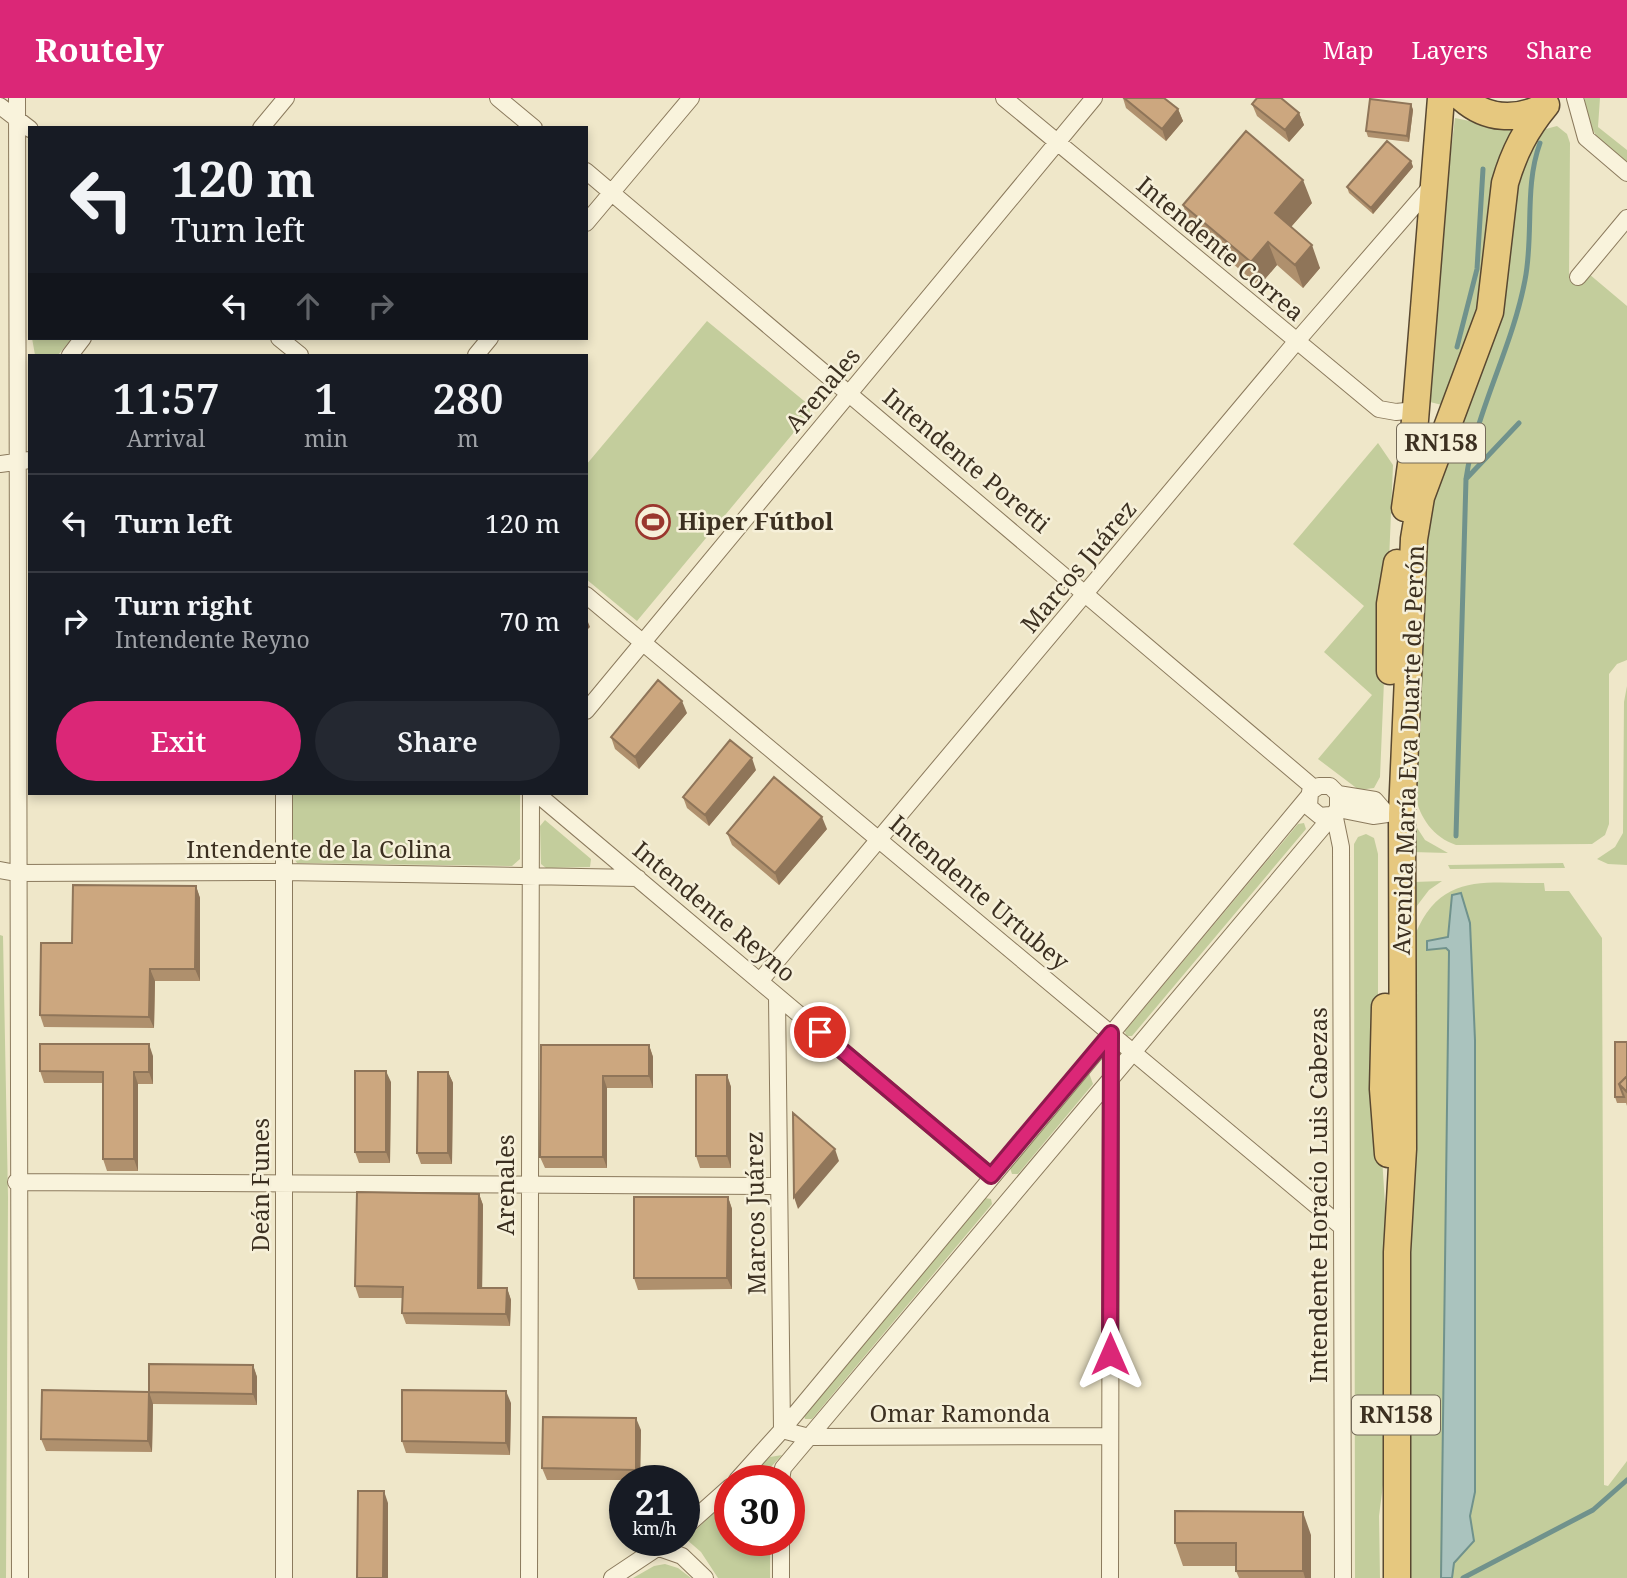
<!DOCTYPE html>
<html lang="en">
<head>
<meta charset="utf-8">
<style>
	:root { --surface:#171b24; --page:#242831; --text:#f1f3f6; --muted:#9ea1a6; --line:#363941; --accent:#db2777 }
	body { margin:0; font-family:"Noto Serif",serif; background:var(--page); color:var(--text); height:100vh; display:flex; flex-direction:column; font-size:26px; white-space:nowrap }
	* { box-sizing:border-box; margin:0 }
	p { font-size:23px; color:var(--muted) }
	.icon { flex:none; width:38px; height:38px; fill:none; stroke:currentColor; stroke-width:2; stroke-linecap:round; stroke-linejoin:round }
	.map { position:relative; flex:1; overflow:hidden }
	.drawer { position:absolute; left:28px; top:256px; width:560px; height:441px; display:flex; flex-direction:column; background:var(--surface); border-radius:0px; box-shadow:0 4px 10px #0003 }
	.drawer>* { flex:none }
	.top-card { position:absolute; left:28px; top:28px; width:560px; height:214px; border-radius:0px; box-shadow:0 4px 10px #0003; background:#171b24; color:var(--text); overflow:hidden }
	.speed { position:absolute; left:609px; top:1367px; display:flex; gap:14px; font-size:35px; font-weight:700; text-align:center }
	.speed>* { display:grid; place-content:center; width:91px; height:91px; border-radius:50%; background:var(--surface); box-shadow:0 4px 10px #0003; line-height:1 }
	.speed small { font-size:18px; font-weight:400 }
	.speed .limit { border:10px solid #d22; background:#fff; color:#111 }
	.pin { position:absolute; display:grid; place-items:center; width:60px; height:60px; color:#fff; margin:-30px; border:4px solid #fff; border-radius:50%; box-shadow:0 2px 7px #0007 }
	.me { position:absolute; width:77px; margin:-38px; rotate:0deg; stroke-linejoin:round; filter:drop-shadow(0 0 5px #0008) }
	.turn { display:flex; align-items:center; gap:24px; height:147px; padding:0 28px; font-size:32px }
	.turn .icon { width:91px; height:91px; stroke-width:2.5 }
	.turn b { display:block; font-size:49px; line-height:60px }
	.lanes { display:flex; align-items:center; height:66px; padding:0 28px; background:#0003; justify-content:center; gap:35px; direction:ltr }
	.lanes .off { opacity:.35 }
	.eta { display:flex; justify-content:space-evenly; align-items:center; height:119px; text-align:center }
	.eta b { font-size:42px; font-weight:600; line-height:49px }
	.action { display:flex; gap:14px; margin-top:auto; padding:14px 28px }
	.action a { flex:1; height:80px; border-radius:42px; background:var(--accent); color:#fff; font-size:28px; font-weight:600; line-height:80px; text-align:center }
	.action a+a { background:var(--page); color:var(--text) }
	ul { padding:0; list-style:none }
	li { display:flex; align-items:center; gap:21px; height:98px; padding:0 28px; border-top:2px solid var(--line) }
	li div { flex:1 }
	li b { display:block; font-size:26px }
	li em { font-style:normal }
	header { display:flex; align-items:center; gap:42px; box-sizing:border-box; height:98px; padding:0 35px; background:var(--accent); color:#fff }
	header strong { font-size:33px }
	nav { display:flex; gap:38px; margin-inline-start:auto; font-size:24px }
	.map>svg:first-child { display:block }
	.green { fill:#c3cd9c }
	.water { fill:#aac3be; stroke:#70928c; stroke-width:2 }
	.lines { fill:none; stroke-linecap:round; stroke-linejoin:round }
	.stream { stroke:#70928c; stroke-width:5 }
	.minor-casing { stroke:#8b7a5d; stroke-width:18 }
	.trunk-casing { stroke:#594831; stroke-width:29 }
	.minor { stroke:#f9f3dc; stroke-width:16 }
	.trunk { stroke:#e6c87f; stroke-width:26 }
	.wall { fill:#af906d }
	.shaded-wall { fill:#8f7559 }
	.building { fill:#cca77f; stroke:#8f7559; stroke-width:2 }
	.route-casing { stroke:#8e194d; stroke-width:18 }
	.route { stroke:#db2777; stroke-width:12 }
	.labels { text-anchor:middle; stroke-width:5; stroke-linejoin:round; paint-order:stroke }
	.shield { fill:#f6f0d9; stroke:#746a58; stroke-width:2 }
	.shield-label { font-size:23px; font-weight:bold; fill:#3c3021 }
	.street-label { font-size:24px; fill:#3c3021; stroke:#f6f0d9 }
	.poi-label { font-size:24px; font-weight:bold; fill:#3c3021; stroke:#f6f0d9; text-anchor:start }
</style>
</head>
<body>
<header>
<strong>Routely</strong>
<nav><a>Map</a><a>Layers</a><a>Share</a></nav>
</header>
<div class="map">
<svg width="1627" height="1480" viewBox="0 0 1627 1480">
	<rect width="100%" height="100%" fill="#efe7c9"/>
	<!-- green -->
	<path class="green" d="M 1585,0 L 1600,0 L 1598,29 L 1627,52 L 1627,67 C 1604,48 1584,32 1585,0 Z
		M 1455,20 L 1514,32 L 1488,183 L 1442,307 L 1430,304 L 1430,296 L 1445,103 Z
		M 1557,28 L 1567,36 L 1570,45 L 1569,181 L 1578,188 L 1589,176 L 1627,208 L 1627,562 L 1617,566 L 1609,576 L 1609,726 L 1605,737 L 1592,746 L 1456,747 C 1433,739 1420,720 1415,697 L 1420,448 L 1521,67 L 1542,32 Z
		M 707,223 L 809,307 L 810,315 L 637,523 L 586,481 L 586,367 Z
		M 32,240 L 72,240 L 58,257 L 35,257 Z
		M 1378,345 L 1393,367 L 1380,679 L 1374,690 L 1359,692 L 1318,661 L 1372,597 L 1324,554 L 1364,508 L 1293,446 Z
		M 1627,588 L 1627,767 L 1608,766 L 1597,761 L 1615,749 L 1623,735 L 1624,604 Z
		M 292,695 L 520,695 L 520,761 L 512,768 L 297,765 L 291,756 Z
		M 545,722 L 591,761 L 590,769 L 546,770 L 541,766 L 540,728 Z
		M 1412,722 L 1425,742 L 1448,755 L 1412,754 Z
		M 1298,726 L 1304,725 L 1306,731 L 1132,938 L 1126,938 L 1125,933 Z
		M 1366,736 L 1374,740 L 1378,756 L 1378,997 L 1387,1137 L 1388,1348 L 1379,1418 L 1380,1480 L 1355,1480 L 1354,746 L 1358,739 Z
		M 1563,765 L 1565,770 L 1450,771 L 1448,767 Z
		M 1442,783 L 1429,792 L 1413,813 L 1414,784 Z
		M 1544,785 L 1545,793 L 1569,793 L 1602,840 L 1604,1387 L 1608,1388 L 1627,1363 L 1627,1480 L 1404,1480 L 1415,837 C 1441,773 1486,786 1544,785 Z
		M 0,837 L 3,838 L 8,1099 L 6,1480 L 0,1480 Z
		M 1089,975 L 1093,986 L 1018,1076 L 1012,1076 L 1010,1070 Z
		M 985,1100 L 991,1101 L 992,1106 L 812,1321 L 805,1321 L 804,1317 Z
		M 782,1357 L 770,1370 L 770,1382 L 747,1382 L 770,1359 Z
		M 730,1400 L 730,1442 L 770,1442 L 770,1480 L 718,1480 L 701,1454 L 686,1441 Z
		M 665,1466 L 678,1470 L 691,1480 L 633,1480 L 654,1468 Z"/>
	<!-- water -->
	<path class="water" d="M 1461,795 L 1470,825 L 1475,942 L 1475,1394 L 1470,1418 L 1474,1443 L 1454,1465 L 1452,1480 L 1441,1480 L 1449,853 L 1446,850 L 1427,852 L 1427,843 L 1448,839 L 1452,797 Z"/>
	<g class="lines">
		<!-- stream -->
		<path class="stream" d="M 1457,249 L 1477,171 L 1483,71
			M 1466,381 L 1519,325
			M 1456,738 L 1466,381 C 1476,312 1512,251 1525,182 C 1534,137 1524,89 1540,45
			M 1463,1480 L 1593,1412 L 1627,1382"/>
		<!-- minor casing -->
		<g class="minor-casing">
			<path id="minor" d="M 17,0 L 20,1480
				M 498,0 L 534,30
				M 1004,0 L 1379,311 L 1396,314 L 1416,312
				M 1575,0 L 1586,40 L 1627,75
				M 0,8 L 30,31
				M 261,30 L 286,0
				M 586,73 L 1314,690
				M 586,125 L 691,0
				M 1578,179 L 1627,120
				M 279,240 L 300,257
				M 70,257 L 83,240
				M 476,257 L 490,240
				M 0,366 L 30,362
				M 586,497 L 1342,1129
				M 586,613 L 1094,0
				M 284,695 L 284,1480
				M 536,695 L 991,1078
				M 1338,696 L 1375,702 L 1387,716
				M 1338,711 L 1373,718 L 1387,716
				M 1334,715 L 1341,749 L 1343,1480
				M 0,772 L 16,775 L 283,774 L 638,780
				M 760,883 L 1296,244 L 1434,85
				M 777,898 L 782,1332 L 809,1339 L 1110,1338
				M 16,1084 L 778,1088
				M 737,1382 L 782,1332 L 1308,699
				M 781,1382 L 783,1370 L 1338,711 L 1338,696 L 1330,688 L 1319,688 L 1310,694 L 1309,709 L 1320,718 L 1330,717
				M 684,1430 L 730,1389
				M 781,1442 L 781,1480
				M 659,1450 L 682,1458 L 705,1480
				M 529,1480 L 531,695
				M 612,1480 L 669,1442
				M 1110,1480 L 1111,935"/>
		</g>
		<!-- trunk casing -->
		<g class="trunk-casing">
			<path id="trunk" d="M 1462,0 C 1487,22 1516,23 1545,8
				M 1405,410 L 1412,359 L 1441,0
				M 1390,573 L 1390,506 L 1397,465
				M 1385,909 L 1383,991 L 1388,1056
				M 1397,1480 L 1397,1154 L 1403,1051 L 1402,716 L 1414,441 L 1421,399 L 1490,214 L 1505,85 C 1514,54 1526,31 1546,7"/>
		</g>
		<!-- minor -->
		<use href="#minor" class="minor"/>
		<!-- trunk -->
		<use href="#trunk" class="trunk"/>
	</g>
	<!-- wall -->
	<path class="wall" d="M 1123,0 L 1164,0 L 1178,11 L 1183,23 L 1166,43 L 1126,10 Z
		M 1252,6 L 1299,15 L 1304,27 L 1289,44 L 1257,18 Z
		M 1411,6 L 1413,12 L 1409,44 L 1368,39 L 1366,33 Z
		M 1411,63 L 1413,69 L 1373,116 L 1349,95 L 1347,89 Z
		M 1312,105 L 1291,129 L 1320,170 L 1303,190 L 1277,167 L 1259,188 L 1191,130 L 1183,107 Z
		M 687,615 L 639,671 L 615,651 L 611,639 Z
		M 756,672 L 709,728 L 687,710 L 683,699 Z
		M 827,731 L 779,787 L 732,747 L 727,735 Z
		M 196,788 L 200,800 L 200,883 L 155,883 L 154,930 L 44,929 L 40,917 L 72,845 Z
		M 1627,944 L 1627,1008 L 1626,1005 L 1617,1005 L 1615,999 Z
		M 541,947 L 649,947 L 653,959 L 653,990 L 607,990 L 607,1070 L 545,1070 L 540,1059 Z
		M 153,958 L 153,986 L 138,986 L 138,1073 L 107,1073 L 103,1061 L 103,985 L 44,985 L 40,973 Z
		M 448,974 L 453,985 L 452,1066 L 421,1066 L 417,1055 Z
		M 727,977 L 731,989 L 731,1070 L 700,1070 L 696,1058 Z
		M 391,984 L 390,1065 L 359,1065 L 355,1054 Z
		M 479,1096 L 483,1107 L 482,1190 L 507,1190 L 511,1202 L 510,1228 L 406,1226 L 402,1215 L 402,1200 L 359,1200 L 355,1188 Z
		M 728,1099 L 732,1111 L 732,1191 L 638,1192 L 634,1180 Z
		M 253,1267 L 257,1279 L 257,1307 L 153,1306 L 152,1354 L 46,1353 L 41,1341 L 149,1294 Z
		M 511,1305 L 510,1357 L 406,1355 L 402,1343 Z
		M 641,1332 L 640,1382 L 547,1382 L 542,1370 Z
		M 1311,1437 L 1311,1480 L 1239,1480 L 1236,1473 L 1236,1468 L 1183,1468 L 1175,1445 Z"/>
	<!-- shaded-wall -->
	<path class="shaded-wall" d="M 1411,6 L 1413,12 L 1409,44 L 1407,38 Z
		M 1178,11 L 1183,23 L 1166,43 L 1162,31 Z
		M 1299,15 L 1304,27 L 1289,44 L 1285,32 Z
		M 1411,63 L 1413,69 L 1373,116 L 1371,110 Z
		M 1303,82 L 1312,105 L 1283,138 L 1275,115 Z
		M 1268,144 L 1277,167 L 1259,188 L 1251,164 Z
		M 1312,147 L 1320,170 L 1303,190 L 1295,167 Z
		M 586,519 L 590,529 L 586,533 Z
		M 682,603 L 687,615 L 639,671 L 635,659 Z
		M 752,660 L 756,672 L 709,728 L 705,717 Z
		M 822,719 L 827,731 L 779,787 L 775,775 Z
		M 196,788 L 200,800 L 200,883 L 195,871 Z
		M 150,871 L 155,883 L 154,930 L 149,919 Z
		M 149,946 L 153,958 L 153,986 L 149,974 Z
		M 649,947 L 653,959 L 653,990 L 649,978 Z
		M 386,973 L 391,984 L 390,1065 L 386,1054 Z
		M 134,974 L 138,986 L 138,1073 L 134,1061 Z
		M 448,974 L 453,985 L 452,1066 L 448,1055 Z
		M 727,977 L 731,989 L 731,1070 L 727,1058 Z
		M 603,978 L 607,990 L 607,1070 L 603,1059 Z
		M 835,1051 L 839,1063 L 798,1111 L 794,1099 Z
		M 479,1096 L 483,1107 L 482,1202 L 478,1190 Z
		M 728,1099 L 732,1111 L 732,1191 L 727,1180 Z
		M 507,1190 L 511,1202 L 510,1228 L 506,1216 Z
		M 253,1267 L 257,1279 L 257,1307 L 253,1296 Z
		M 506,1293 L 511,1305 L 510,1357 L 506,1345 Z
		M 149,1294 L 153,1306 L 152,1354 L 148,1343 Z
		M 636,1320 L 641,1332 L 640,1382 L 636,1372 Z
		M 384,1393 L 388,1405 L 388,1480 L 383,1480 Z
		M 1303,1414 L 1311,1437 L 1311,1480 L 1305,1480 L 1303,1473 Z"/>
	<!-- building -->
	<path class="building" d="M 1124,0 L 1164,0 L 1178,11 L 1162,31 Z
		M 1257,0 L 1281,0 L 1299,15 L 1285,32 L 1252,6 Z
		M 1370,1 L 1411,6 L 1407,38 L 1366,33 Z
		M 1246,33 L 1303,82 L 1275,115 L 1312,147 L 1295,167 L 1268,144 L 1251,164 L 1183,107 Z
		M 1387,43 L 1411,63 L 1371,110 L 1347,89 Z
		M 658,582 L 682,603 L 635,659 L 611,639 Z
		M 730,642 L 752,660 L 705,717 L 683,699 Z
		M 774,679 L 822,719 L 775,775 L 727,735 Z
		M 73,787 L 196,788 L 195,871 L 150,871 L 149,919 L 40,917 L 41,845 L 72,845 Z
		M 1615,944 L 1627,944 L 1627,978 L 1619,986 L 1624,999 L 1615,999 Z
		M 40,946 L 149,946 L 149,974 L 134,974 L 134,1061 L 103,1061 L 103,974 L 40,973 Z
		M 541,947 L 649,947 L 649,978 L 603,978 L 603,1059 L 540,1059 Z
		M 355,973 L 386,973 L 386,1054 L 355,1054 Z
		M 418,974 L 448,974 L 448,1055 L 417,1055 Z
		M 696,977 L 727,977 L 727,1058 L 696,1058 Z
		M 1627,978 L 1627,994 L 1619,986 Z
		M 793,1015 L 835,1051 L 794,1099 Z
		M 357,1094 L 479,1096 L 478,1190 L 507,1190 L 506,1216 L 402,1215 L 403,1189 L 355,1188 Z
		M 634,1099 L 728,1099 L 727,1180 L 634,1180 Z
		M 149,1266 L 253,1267 L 253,1296 L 149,1294 Z
		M 42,1292 L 149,1294 L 148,1343 L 41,1341 Z
		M 402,1292 L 506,1293 L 506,1345 L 402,1343 Z
		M 543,1319 L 636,1320 L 636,1372 L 542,1370 Z
		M 358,1393 L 384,1393 L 383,1480 L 357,1480 Z
		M 1175,1413 L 1303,1414 L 1303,1473 L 1236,1473 L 1236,1445 L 1175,1445 Z"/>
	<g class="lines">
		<!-- route casing -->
		<g class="route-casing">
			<path id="route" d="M 820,934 L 991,1078 L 1111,935 L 1110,1256"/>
		</g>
		<!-- route -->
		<use href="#route" class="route"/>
	</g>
	<!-- icons -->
	<defs>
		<g id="stadium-ring" transform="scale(1.75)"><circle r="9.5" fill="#f6f0d9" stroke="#9a372e" stroke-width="1.5"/><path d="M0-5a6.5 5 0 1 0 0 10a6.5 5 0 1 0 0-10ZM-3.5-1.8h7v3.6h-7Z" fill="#9a372e"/></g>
	</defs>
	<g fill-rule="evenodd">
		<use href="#stadium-ring" x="653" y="424"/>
	</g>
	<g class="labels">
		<!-- shield labels -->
		<g class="shield">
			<rect x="1397" y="325.5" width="88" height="39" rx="5"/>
			<rect x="1352" y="1297.5" width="88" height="39" rx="5"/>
		</g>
		<g class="shield-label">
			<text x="1441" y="353">RN158</text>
			<text x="1396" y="1325">RN158</text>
		</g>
		<!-- street labels -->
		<g class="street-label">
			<text transform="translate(1220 151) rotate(40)" y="8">Intendente Correa</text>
			<text transform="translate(823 292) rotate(-50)" y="8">Arenales</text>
			<text transform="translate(966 363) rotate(40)" y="8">Intendente Poretti</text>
			<text transform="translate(1079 469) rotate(-50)" y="8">Marcos Juárez</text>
			<text transform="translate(1409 652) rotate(-88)" y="8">Avenida María Eva Duarte de Perón</text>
			<text x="319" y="760">Intendente de la Colina</text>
			<text transform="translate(979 795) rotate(40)" y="8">Intendente Urtubey</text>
			<text transform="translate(714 814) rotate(40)" y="8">Intendente Reyno</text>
			<text transform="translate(261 1087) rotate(-90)" y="8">Deán Funes</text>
			<text transform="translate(506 1087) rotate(-90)" y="8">Arenales</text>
			<text transform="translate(1319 1097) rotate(-90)" y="8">Intendente Horacio Luis Cabezas</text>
			<text transform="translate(756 1115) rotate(-91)" y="8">Marcos Juárez</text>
			<text x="960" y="1324">Omar Ramonda</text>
		</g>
		<!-- poi labels -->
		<g class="poi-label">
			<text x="678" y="432">Hiper Fútbol</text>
		</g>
	</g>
</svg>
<div class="speed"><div>21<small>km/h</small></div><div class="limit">30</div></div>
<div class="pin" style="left:820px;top:934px;background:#d93025"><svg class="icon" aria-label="arrive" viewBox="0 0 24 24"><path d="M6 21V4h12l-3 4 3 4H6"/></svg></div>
<svg class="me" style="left:1110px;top:1256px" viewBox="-20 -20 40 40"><path d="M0-17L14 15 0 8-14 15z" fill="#db2777" stroke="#fff" stroke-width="4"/></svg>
<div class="top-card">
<div class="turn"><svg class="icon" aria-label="left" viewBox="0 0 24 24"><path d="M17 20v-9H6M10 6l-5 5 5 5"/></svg><div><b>120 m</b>Turn left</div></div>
<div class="lanes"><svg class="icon" aria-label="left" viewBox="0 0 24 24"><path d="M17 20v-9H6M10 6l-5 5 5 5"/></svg><svg class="icon off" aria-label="ahead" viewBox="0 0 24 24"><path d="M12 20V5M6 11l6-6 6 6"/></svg><svg class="icon off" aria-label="right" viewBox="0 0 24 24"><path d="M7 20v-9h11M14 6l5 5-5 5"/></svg></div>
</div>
<section class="drawer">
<div class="eta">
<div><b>11:57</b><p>Arrival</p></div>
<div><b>1</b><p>min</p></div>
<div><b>280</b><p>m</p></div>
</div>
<ul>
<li><svg class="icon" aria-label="left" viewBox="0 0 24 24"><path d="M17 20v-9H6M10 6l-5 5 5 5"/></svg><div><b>Turn left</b></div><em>120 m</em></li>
<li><svg class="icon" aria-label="right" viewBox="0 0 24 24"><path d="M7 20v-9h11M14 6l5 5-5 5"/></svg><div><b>Turn right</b><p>Intendente Reyno</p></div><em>70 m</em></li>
</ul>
<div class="action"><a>Exit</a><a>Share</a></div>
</section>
</div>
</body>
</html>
